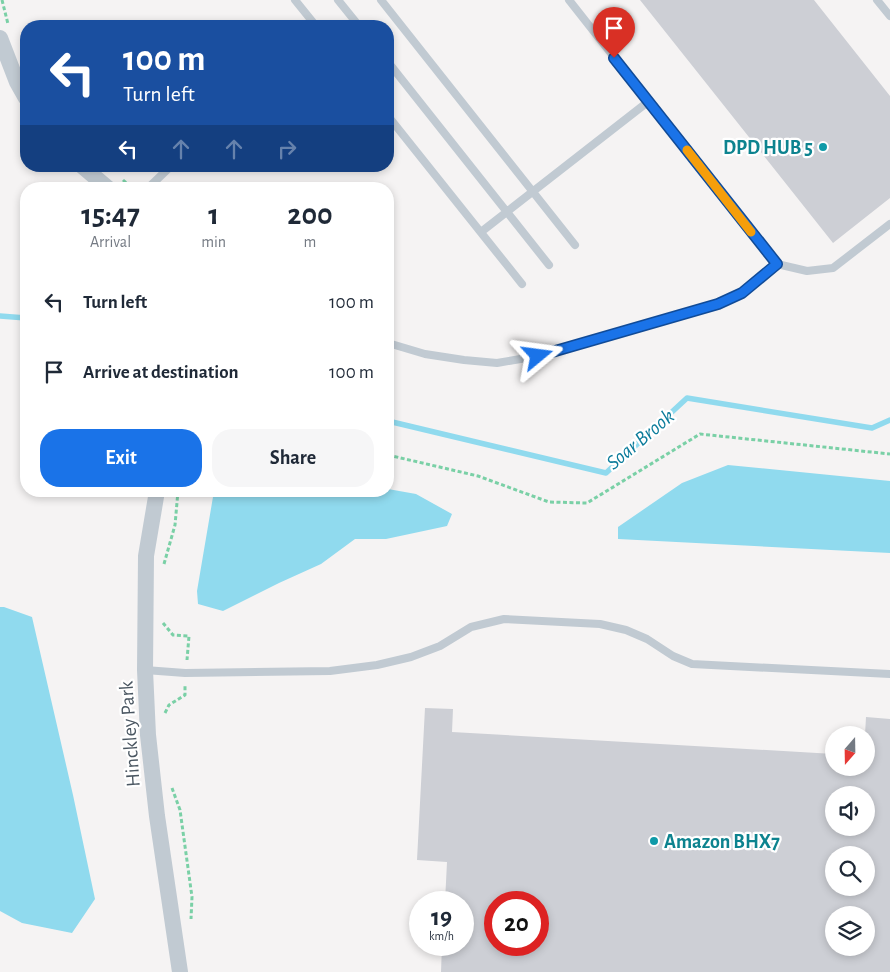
<!DOCTYPE html>
<html lang="en">
<head>
<meta charset="utf-8">
<style>
	:root { --surface:#fff; --page:#f6f6f7; --text:#1f2937; --muted:#747a83; --accent:#1a73e8 }
	body { margin:0; font-family:"Alegreya Sans",sans-serif; background:var(--page); color:var(--text); height:100vh; display:flex; flex-direction:column; font-size:19px; white-space:nowrap }
	* { box-sizing:border-box; margin:0 }
	p { font-size:16px; color:var(--muted) }
	.icon { flex:none; width:28px; height:28px; fill:none; stroke:currentColor; stroke-width:2; stroke-linecap:round; stroke-linejoin:round }
	.map { position:relative; flex:1; overflow:hidden }
	.panel { position:absolute; left:20px; top:182px; width:374px; height:315px; display:flex; flex-direction:column; background:var(--surface); border-radius:20px; box-shadow:0 2px 8px #0003 }
	.panel>* { flex:none }
	.top-card { position:absolute; left:20px; top:20px; width:374px; height:152px; border-radius:20px; box-shadow:0 2px 8px #0003; background:#1a4fa0; color:#fff; overflow:hidden }
	.needle { width:32px; rotate:200deg }
	.buttons { position:absolute; left:825px; top:726px; display:grid; gap:10px }
	.buttons a { display:grid; place-items:center; width:50px; height:50px; border-radius:50%; background:var(--surface); box-shadow:0 2px 8px #0003; font-size:25px }
	.speed { position:absolute; left:409px; top:891px; display:flex; gap:10px; font-size:25px; font-weight:700; text-align:center }
	.speed>* { display:grid; place-content:center; width:65px; height:65px; border-radius:50%; background:var(--surface); box-shadow:0 2px 8px #0003; line-height:1 }
	.speed small { font-size:12px; font-weight:400 }
	.speed .limit { border:8px solid #d22; background:#fff; color:#111 }
	.pin { position:absolute; display:grid; place-items:center; width:42px; height:42px; color:#fff; margin:-51px -21px; border-radius:50% 50% 50% 0; rotate:-45deg; box-shadow:0 0 5px #0007 }
	.pin .icon { rotate:45deg }
	.me { position:absolute; width:55px; margin:-28px; rotate:74deg; stroke-linejoin:round; filter:drop-shadow(0 0 4px #0008) }
	.turn { display:flex; align-items:center; gap:18px; height:105px; padding:0 20px; font-size:22px }
	.turn .icon { width:65px; height:65px; stroke-width:2.5 }
	.turn b { display:block; font-size:35px; line-height:42px }
	.lanes { display:flex; align-items:center; height:48px; padding:0 20px; background:#0003; justify-content:center; gap:25px; direction:ltr }
	.lanes .off { opacity:.35 }
	.eta { display:flex; justify-content:space-evenly; align-items:center; height:85px; text-align:center }
	.eta b { font-size:30px; font-weight:600; line-height:35px }
	.button { display:flex; gap:10px; margin-top:auto; padding:10px 20px }
	.button a { flex:1; height:58px; border-radius:20px; background:var(--accent); color:#fff; font-size:20px; font-weight:600; line-height:58px; text-align:center }
	.button a+a { background:var(--page); color:var(--text) }
	ul { padding:0; list-style:none }
	li { display:flex; align-items:center; gap:15px; height:70px; padding:0 20px }
	li div { flex:1 }
	li b { display:block; font-size:19px }
	li em { font-style:normal }
	.map>svg:first-child { display:block }
	.water { fill:#90daee }
	.lines { fill:none; stroke-linecap:round; stroke-linejoin:round }
	.stream { stroke:#90daee; stroke-width:5.5 }
	.building { fill:#cdcfd5; fill-rule:evenodd }
	.path { stroke:#7ad0a6; stroke-width:3; stroke-dasharray:4 2.5; stroke-linecap:butt }
	.lane { stroke:#c1cad2; stroke-width:8 }
	.street { stroke:#c1cad2; stroke-width:16 }
	.route-casing { stroke:#114b97; stroke-width:12 }
	.route { stroke:#1a73e8; stroke-width:9 }
	.slow { stroke:#f59e0b; stroke-width:9 }
	.culture-dot { fill:#0f9aa8; stroke:#fff; stroke-width:2 }
	.labels { text-anchor:middle; stroke-width:4.5; stroke-linejoin:round; paint-order:stroke }
	.culture-label { font-size:20px; font-weight:bold; fill:#0d838f; stroke:#fff; text-anchor:end }
	.street-label { font-size:20px; fill:#4a5661; stroke:#fff }
	.water-label { font-size:21px; font-style:italic; fill:#0c7c9b; stroke:#fff }
</style>
</head>
<body>
<div class="map">
<svg width="890" height="972" viewBox="0 0 890 972">
	<rect width="100%" height="100%" fill="#f5f3f3"/>
	<!-- water -->
	<path class="water" d="M 728,465 L 890,481 L 890,553 L 618,539 L 618,527 L 682,483 Z
		M 388,489 L 416,494 L 452,514 L 447,526 L 386,539 L 355,539 L 321,564 L 279,583 L 223,611 L 198,604 L 197,591 L 214,491 L 388,491 Z
		M 0,607 L 4,607 L 32,617 L 73,795 L 95,899 L 72,933 L 22,923 L 0,911 Z"/>
	<g class="lines">
		<!-- stream -->
		<path class="stream" d="M 0,316 L 26,318
			M 388,421 L 606,473 L 687,398 L 872,428 L 890,420"/>
	</g>
	<!-- building -->
	<path class="building" d="M 640,0 L 814,0 L 890,96 L 890,198 L 833,243 Z
		M 425,708 L 453,709 L 452,732 L 834,754 L 834,768 L 866,768 L 866,735 L 865,735 L 866,717 L 890,719 L 890,972 L 441,972 L 442,945 L 462,945 L 462,902 L 445,902 L 447,862 L 417,860 ZM 834,795 L 866,795 L 866,828 L 834,828 ZM 834,855 L 866,855 L 866,888 L 834,888 ZM 495,902 L 538,902 L 538,945 L 495,945 ZM 834,915 L 866,915 L 866,948 L 834,948 Z"/>
	<g class="lines">
		<!-- path -->
		<path class="path" d="M 2,0 L 8,24
			M 123,180 L 133,189
			M 388,455 L 478,476 L 549,502 L 587,503 L 700,434 L 890,454
			M 164,564 L 175,525 L 178,491
			M 163,623 L 173,635 L 189,636 L 187,660
			M 165,713 L 169,705 L 185,695 L 185,684
			M 172,788 L 180,810 L 192,897 L 191,919"/>
		<!-- lane -->
		<path class="lane" d="M 295,0 L 316,26
			M 338,0 L 359,26
			M 381,0 L 575,245
			M 877,0 L 890,16
			M 388,62 L 549,265
			M 388,116 L 522,284
			M 147,189 L 171,166
			M 481,232 L 649,101
			M 777,264 L 807,271 L 833,268 L 890,224
			M 388,343 L 425,354 L 464,360 L 497,363 L 538,356 L 718,304 L 742,293 L 777,264 L 569,0
			M 145,670 L 185,673 L 330,671 L 377,665 L 411,657 L 440,646 L 471,627 L 504,619 L 600,624 L 626,630 L 647,639 L 673,656 L 692,664 L 890,674"/>
		<!-- street -->
		<path class="street" d="M 0,38 L 17,82 L 26,98
			M 82,166 L 109,189
			M 157,491 L 146,556 L 145,670 L 148,735 L 157,816 L 180,972"/>
	</g>
	<g class="lines">
		<!-- route casing -->
		<g class="route-casing">
			<path id="route" d="M 538,356 L 718,304 L 742,293 L 777,264 L 614,58"/>
		</g>
		<!-- route -->
		<use href="#route" class="route"/>
		<!-- slow -->
		<path class="slow" d="M 687,150 L 751,232"/>
	</g>
	<!-- markers -->
	<g class="culture-dot">
		<circle cx="823" cy="147" r="5"/>
		<circle cx="654" cy="841" r="5"/>
	</g>
	<g class="labels">
		<!-- culture labels -->
		<g class="culture-label">
			<text x="813" y="154">DPD HUB 5</text>
			<text x="664" y="848" text-anchor="start">Amazon BHX7</text>
		</g>
		<!-- street labels -->
		<g class="street-label">
			<text transform="translate(129 734) rotate(-94)" y="7">Hinckley Park</text>
		</g>
		<!-- water labels -->
		<g class="water-label">
			<text transform="translate(640 439) rotate(-40)" y="7">Soar Brook</text>
		</g>
	</g>
</svg>
<div class="buttons">
<a><svg class="needle" viewBox="-14 -14 28 28"><path d="M0-13l5 13h-10z" fill="#e53935"/><path d="M0 13l5-13h-10z" fill="#747a83"/></svg></a>
<a><svg class="icon" aria-label="sound" viewBox="0 0 24 24"><path d="M4 9h4l5-4v14l-5-4H4zM17 9q2 3 0 6"/></svg></a>
<a><svg class="icon" aria-label="search" viewBox="0 0 24 24"><circle cx="10" cy="10" r="6"/><path d="M15 15l6 6"/></svg></a>
<a><svg class="icon" aria-label="layers" viewBox="0 0 24 24"><path d="M12 4l9 5-9 5-9-5zM3 14l9 5 9-5"/></svg></a>
</div>
<div class="speed"><div>19<small>km/h</small></div><div class="limit">20</div></div>
<div class="pin" style="left:614px;top:58px;background:#d93025"><svg class="icon" aria-label="arrive" viewBox="0 0 24 24"><path d="M6 21V4h12l-3 4 3 4H6"/></svg></div>
<svg class="me" style="left:538px;top:356px" viewBox="-20 -20 40 40"><path d="M0-17L14 15 0 8-14 15z" fill="#1a73e8" stroke="#fff" stroke-width="4"/></svg>
<div class="top-card">
<div class="turn"><svg class="icon" aria-label="left" viewBox="0 0 24 24"><path d="M17 20v-9H6M10 6l-5 5 5 5"/></svg><div><b>100 m</b>Turn left</div></div>
<div class="lanes"><svg class="icon" aria-label="left" viewBox="0 0 24 24"><path d="M17 20v-9H6M10 6l-5 5 5 5"/></svg><svg class="icon off" aria-label="ahead" viewBox="0 0 24 24"><path d="M12 20V5M6 11l6-6 6 6"/></svg><svg class="icon off" aria-label="ahead" viewBox="0 0 24 24"><path d="M12 20V5M6 11l6-6 6 6"/></svg><svg class="icon off" aria-label="right" viewBox="0 0 24 24"><path d="M7 20v-9h11M14 6l5 5-5 5"/></svg></div>
</div>
<section class="panel">
<div class="eta">
<div><b>15:47</b><p>Arrival</p></div>
<div><b>1</b><p>min</p></div>
<div><b>200</b><p>m</p></div>
</div>
<ul>
<li><svg class="icon" aria-label="left" viewBox="0 0 24 24"><path d="M17 20v-9H6M10 6l-5 5 5 5"/></svg><div><b>Turn left</b></div><em>100 m</em></li>
<li><svg class="icon" aria-label="arrive" viewBox="0 0 24 24"><path d="M6 21V4h12l-3 4 3 4H6"/></svg><div><b>Arrive at destination</b></div><em>100 m</em></li>
</ul>
<div class="button"><a>Exit</a><a>Share</a></div>
</section>
</div>
</body>
</html>
